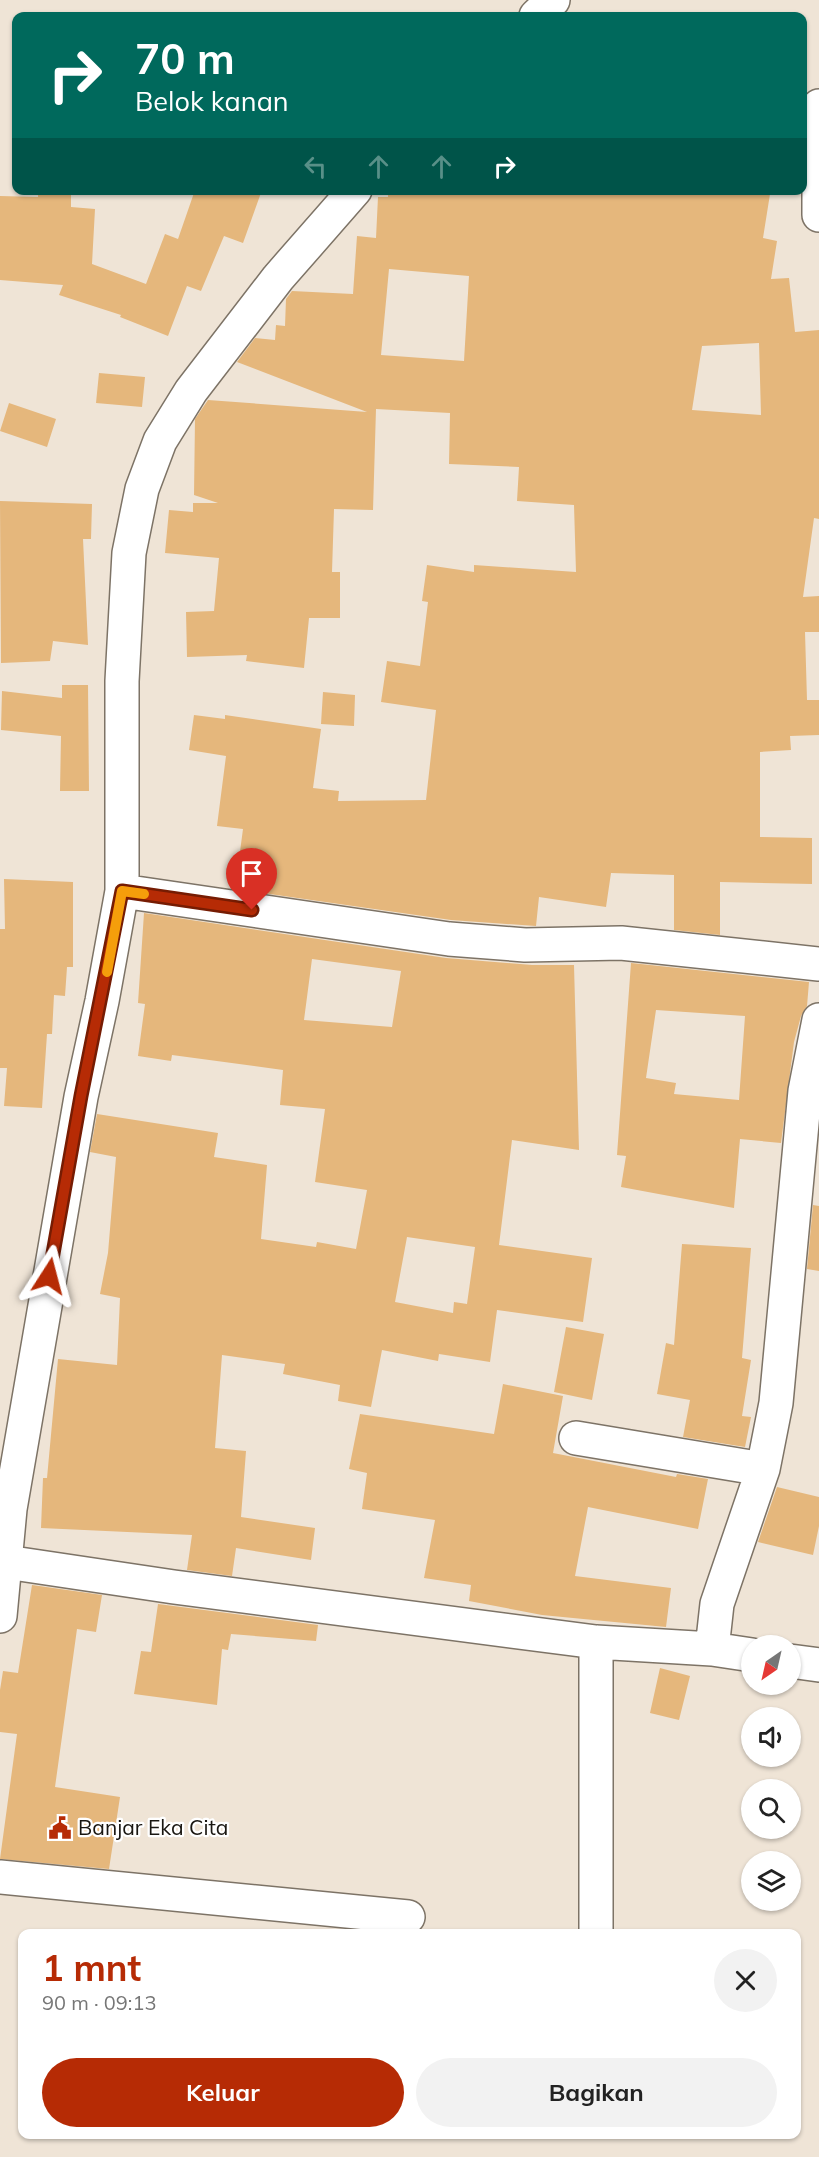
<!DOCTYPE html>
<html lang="id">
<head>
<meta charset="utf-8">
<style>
	:root { --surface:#fff; --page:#f2f2f2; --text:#222; --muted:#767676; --accent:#b62b05 }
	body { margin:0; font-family:Mulish,sans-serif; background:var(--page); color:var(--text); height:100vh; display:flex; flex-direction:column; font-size:22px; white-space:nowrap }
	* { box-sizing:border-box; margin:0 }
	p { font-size:20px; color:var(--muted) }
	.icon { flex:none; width:33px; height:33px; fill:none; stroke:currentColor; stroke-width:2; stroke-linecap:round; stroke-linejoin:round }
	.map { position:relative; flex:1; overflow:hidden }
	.details { position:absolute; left:18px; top:1929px; width:783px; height:210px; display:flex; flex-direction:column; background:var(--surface); border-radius:12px; box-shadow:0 2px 4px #0004 }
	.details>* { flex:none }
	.top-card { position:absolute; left:12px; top:12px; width:795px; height:183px; border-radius:12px; box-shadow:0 2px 4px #0004; background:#00695c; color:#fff; overflow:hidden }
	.needle { width:39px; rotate:214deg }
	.buttons { position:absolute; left:741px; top:1635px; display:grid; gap:12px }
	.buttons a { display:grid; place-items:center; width:60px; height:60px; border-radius:50%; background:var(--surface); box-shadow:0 2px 4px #0004; font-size:30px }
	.pin { position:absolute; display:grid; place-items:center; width:51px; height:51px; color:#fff; margin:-62px -26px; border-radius:50% 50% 50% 0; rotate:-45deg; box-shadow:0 0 6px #0007 }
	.pin .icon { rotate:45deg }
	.me { position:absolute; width:66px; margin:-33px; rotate:9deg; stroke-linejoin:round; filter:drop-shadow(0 0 4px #0008) }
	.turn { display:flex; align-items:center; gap:21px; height:126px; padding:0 24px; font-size:27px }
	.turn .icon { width:78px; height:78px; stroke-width:2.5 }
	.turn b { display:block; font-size:42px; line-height:51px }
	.lanes { display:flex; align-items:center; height:57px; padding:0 24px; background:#0003; justify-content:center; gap:30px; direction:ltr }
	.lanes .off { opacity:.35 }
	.round { display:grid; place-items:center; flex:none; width:63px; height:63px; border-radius:32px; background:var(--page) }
	.summary { display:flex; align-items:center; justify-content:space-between; height:102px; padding:0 24px }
	h1 { font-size:36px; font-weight:700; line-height:45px; color:var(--accent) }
	.primary-button { display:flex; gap:12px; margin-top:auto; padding:12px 24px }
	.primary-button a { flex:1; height:69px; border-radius:36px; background:var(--accent); color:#fff; font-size:24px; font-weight:700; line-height:69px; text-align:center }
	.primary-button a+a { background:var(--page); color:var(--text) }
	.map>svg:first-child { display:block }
	.building { fill:#e5b77c; fill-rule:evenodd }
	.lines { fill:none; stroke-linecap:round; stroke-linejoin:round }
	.minor-casing { stroke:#7d7366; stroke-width:36 }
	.minor { stroke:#fff; stroke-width:33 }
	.route-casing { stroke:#761c03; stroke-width:15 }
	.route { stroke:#b62b05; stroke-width:10 }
	.slow { stroke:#f59e0b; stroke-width:10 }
	.labels { text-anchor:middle; stroke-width:4.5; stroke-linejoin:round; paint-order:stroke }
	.poi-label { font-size:21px; fill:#191611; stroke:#fff; text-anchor:start }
</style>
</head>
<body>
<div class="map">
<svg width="819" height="2157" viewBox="0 0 819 2157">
	<rect width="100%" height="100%" fill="#efe4d6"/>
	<!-- building -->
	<path class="building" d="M 38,190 L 71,190 L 71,207 L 95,209 L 92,264 L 146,284 L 165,234 L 178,239 L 195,190 L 262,190 L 243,243 L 224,236 L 201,291 L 187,286 L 168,336 L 120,317 L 121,315 L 59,295 L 63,285 L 0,280 L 0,196 L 38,197 Z
		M 388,190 L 746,191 L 770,194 L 763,238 L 777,241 L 771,279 L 789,278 L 795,332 L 819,330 L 819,519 L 814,518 L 803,597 L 819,596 L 819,632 L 805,632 L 807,700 L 819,700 L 819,735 L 790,736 L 791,750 L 760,752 L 760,837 L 812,838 L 812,884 L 720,882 L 720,935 L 674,930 L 674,875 L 611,873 L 606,907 L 539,897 L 536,926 L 451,920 L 235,889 L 243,829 L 217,826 L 226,756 L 189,750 L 194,715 L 225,719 L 225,715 L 321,729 L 313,788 L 339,791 L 338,801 L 426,800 L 436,710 L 381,702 L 387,661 L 420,666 L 428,602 L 422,601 L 427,565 L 474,572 L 474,565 L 576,572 L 574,505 L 517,501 L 519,467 L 449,464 L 450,413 L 376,409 L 373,510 L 334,509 L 332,572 L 340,572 L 340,618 L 309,618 L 304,668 L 246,661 L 247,655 L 187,657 L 186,612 L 214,611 L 219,558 L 165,553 L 169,510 L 193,512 L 193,503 L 218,503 L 194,495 L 195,419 L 208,400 L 367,412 L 237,362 L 255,338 L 275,340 L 276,325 L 285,326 L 286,299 L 292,291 L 353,294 L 357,236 L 376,238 L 378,197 L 388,197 ZM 389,269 L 469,276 L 464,361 L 381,355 ZM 759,343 L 761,415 L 692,410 L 702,346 Z
		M 99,373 L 145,377 L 142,407 L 96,403 Z
		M 9,403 L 56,419 L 47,447 L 0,431 Z
		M 0,501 L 92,504 L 91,539 L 83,539 L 88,645 L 53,641 L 50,661 L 1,663 Z
		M 62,685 L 88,685 L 89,791 L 60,791 L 61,736 L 1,730 L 2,691 L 62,698 Z
		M 323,692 L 355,695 L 354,726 L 321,724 Z
		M 4,879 L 73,882 L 73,967 L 67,967 L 65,996 L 54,995 L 52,1034 L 47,1034 L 42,1108 L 4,1106 L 7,1068 L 0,1068 L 0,929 L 5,929 Z
		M 144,913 L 446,958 L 532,965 L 574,965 L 579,1150 L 512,1140 L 499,1245 L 592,1258 L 583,1322 L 497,1310 L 490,1362 L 439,1354 L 438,1361 L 382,1350 L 371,1407 L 338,1401 L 340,1385 L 283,1374 L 285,1364 L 222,1355 L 215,1448 L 246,1451 L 241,1517 L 315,1528 L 311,1560 L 236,1548 L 232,1576 L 187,1570 L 192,1535 L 41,1528 L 43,1478 L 47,1478 L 58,1359 L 117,1365 L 120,1298 L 100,1294 L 108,1253 L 116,1157 L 90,1152 L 97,1114 L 218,1133 L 214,1157 L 267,1165 L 261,1239 L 316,1247 L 317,1242 L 356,1249 L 367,1190 L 315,1182 L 325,1109 L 280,1105 L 283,1070 L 172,1055 L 171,1061 L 138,1056 L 145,1004 L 138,1003 ZM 312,959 L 401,971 L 392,1027 L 304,1020 ZM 407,1237 L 475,1247 L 467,1304 L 454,1302 L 453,1313 L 395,1302 Z
		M 631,963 L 809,982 L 807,1006 L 801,1016 L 794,1042 L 781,1143 L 740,1139 L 734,1208 L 621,1187 L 626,1156 L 617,1155 ZM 656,1010 L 745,1016 L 739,1100 L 674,1094 L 676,1083 L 646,1078 Z
		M 813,1205 L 819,1206 L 819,1271 L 807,1269 Z
		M 682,1244 L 751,1248 L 742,1358 L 751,1360 L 742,1416 L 751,1417 L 745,1447 L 683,1437 L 690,1400 L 657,1394 L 666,1343 L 674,1345 Z
		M 566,1327 L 604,1334 L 592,1400 L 554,1392 Z
		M 503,1384 L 563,1396 L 553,1453 L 676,1477 L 677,1474 L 708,1479 L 698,1529 L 588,1507 L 575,1576 L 671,1588 L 666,1627 L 542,1615 L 469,1601 L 471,1585 L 424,1578 L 435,1520 L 362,1509 L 367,1473 L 349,1469 L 360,1414 L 494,1434 Z
		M 777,1487 L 819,1497 L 819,1526 L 813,1555 L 758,1542 Z
		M 32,1585 L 102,1595 L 96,1632 L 77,1629 L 55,1787 L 120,1797 L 109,1869 L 0,1859 L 17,1734 L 0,1732 L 0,1690 L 3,1671 L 18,1673 Z
		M 158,1604 L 318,1625 L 316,1641 L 231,1634 L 228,1650 L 222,1649 L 217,1705 L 134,1694 L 141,1651 L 151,1652 Z
		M 660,1668 L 690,1676 L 679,1720 L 650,1713 Z"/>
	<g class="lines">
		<!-- minor casing -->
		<g class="minor-casing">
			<path id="minor" d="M 536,16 L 553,0
				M 819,106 L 819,215
				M 122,891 L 449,939 L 525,945 L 621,943 L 819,964
				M 576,1438 L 763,1469
				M 6,1562 L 174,1587 L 596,1642 L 712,1649 L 717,1604 L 763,1469 L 776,1403 L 805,1091 L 819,1020
				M 0,1616 L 10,1509 L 81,1097 L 102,1001 L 122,891 L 122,681 L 129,553 L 142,489 L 160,441 L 191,391 L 278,278 L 355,190
				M 712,1649 L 752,1655
				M 790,1661 L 819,1665
				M 0,1877 L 408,1917
				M 596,1934 L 596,1642"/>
		</g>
		<!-- minor -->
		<use href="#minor" class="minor"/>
	</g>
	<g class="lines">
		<!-- route casing -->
		<g class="route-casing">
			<path id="route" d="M 49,1276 L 81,1096 L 122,891 L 252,910"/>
		</g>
		<!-- route -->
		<use href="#route" class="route"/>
		<!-- slow -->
		<path class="slow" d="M 107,972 L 122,891 L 144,894"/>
	</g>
	<!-- icons -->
	<defs>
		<g id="civic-bare" transform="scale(1.8)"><path d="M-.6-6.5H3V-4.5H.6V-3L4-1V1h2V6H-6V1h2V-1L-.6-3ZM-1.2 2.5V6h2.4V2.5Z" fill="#b62b05" stroke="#fff" stroke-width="2.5" paint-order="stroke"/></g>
	</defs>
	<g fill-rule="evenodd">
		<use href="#civic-bare" x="60" y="1828"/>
	</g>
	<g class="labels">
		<!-- poi labels -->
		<g class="poi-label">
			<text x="78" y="1835">Banjar Eka Cita</text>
		</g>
	</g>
</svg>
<div class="buttons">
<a><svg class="needle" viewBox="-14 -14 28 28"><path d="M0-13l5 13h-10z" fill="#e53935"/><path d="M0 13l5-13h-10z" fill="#767676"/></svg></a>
<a><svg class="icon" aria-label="sound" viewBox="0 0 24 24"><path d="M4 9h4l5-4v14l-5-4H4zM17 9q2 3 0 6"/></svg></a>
<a><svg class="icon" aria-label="search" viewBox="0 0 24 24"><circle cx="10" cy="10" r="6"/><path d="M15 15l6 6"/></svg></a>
<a><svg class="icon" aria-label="layers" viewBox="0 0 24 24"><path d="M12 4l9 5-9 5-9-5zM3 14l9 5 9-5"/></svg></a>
</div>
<div class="pin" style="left:252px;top:910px;background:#d93025"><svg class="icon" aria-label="arrive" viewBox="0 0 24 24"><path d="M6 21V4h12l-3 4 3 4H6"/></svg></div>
<svg class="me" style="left:49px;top:1276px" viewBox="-20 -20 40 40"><path d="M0-17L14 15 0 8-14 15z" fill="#b62b05" stroke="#fff" stroke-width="4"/></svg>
<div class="top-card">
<div class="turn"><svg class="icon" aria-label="right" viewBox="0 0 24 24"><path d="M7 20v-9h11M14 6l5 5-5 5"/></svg><div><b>70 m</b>Belok kanan</div></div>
<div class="lanes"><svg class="icon off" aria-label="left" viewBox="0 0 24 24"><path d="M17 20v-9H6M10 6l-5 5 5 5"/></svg><svg class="icon off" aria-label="ahead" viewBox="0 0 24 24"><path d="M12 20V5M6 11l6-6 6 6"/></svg><svg class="icon off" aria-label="ahead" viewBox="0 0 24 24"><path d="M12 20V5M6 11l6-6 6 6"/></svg><svg class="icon" aria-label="right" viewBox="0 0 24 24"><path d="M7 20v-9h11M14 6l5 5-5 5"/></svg></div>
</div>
<section class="details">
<div class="summary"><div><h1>1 mnt</h1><p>90 m · 09:13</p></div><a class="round"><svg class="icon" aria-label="close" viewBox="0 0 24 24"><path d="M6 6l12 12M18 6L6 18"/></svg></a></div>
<div class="primary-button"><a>Keluar</a><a>Bagikan</a></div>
</section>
</div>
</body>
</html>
